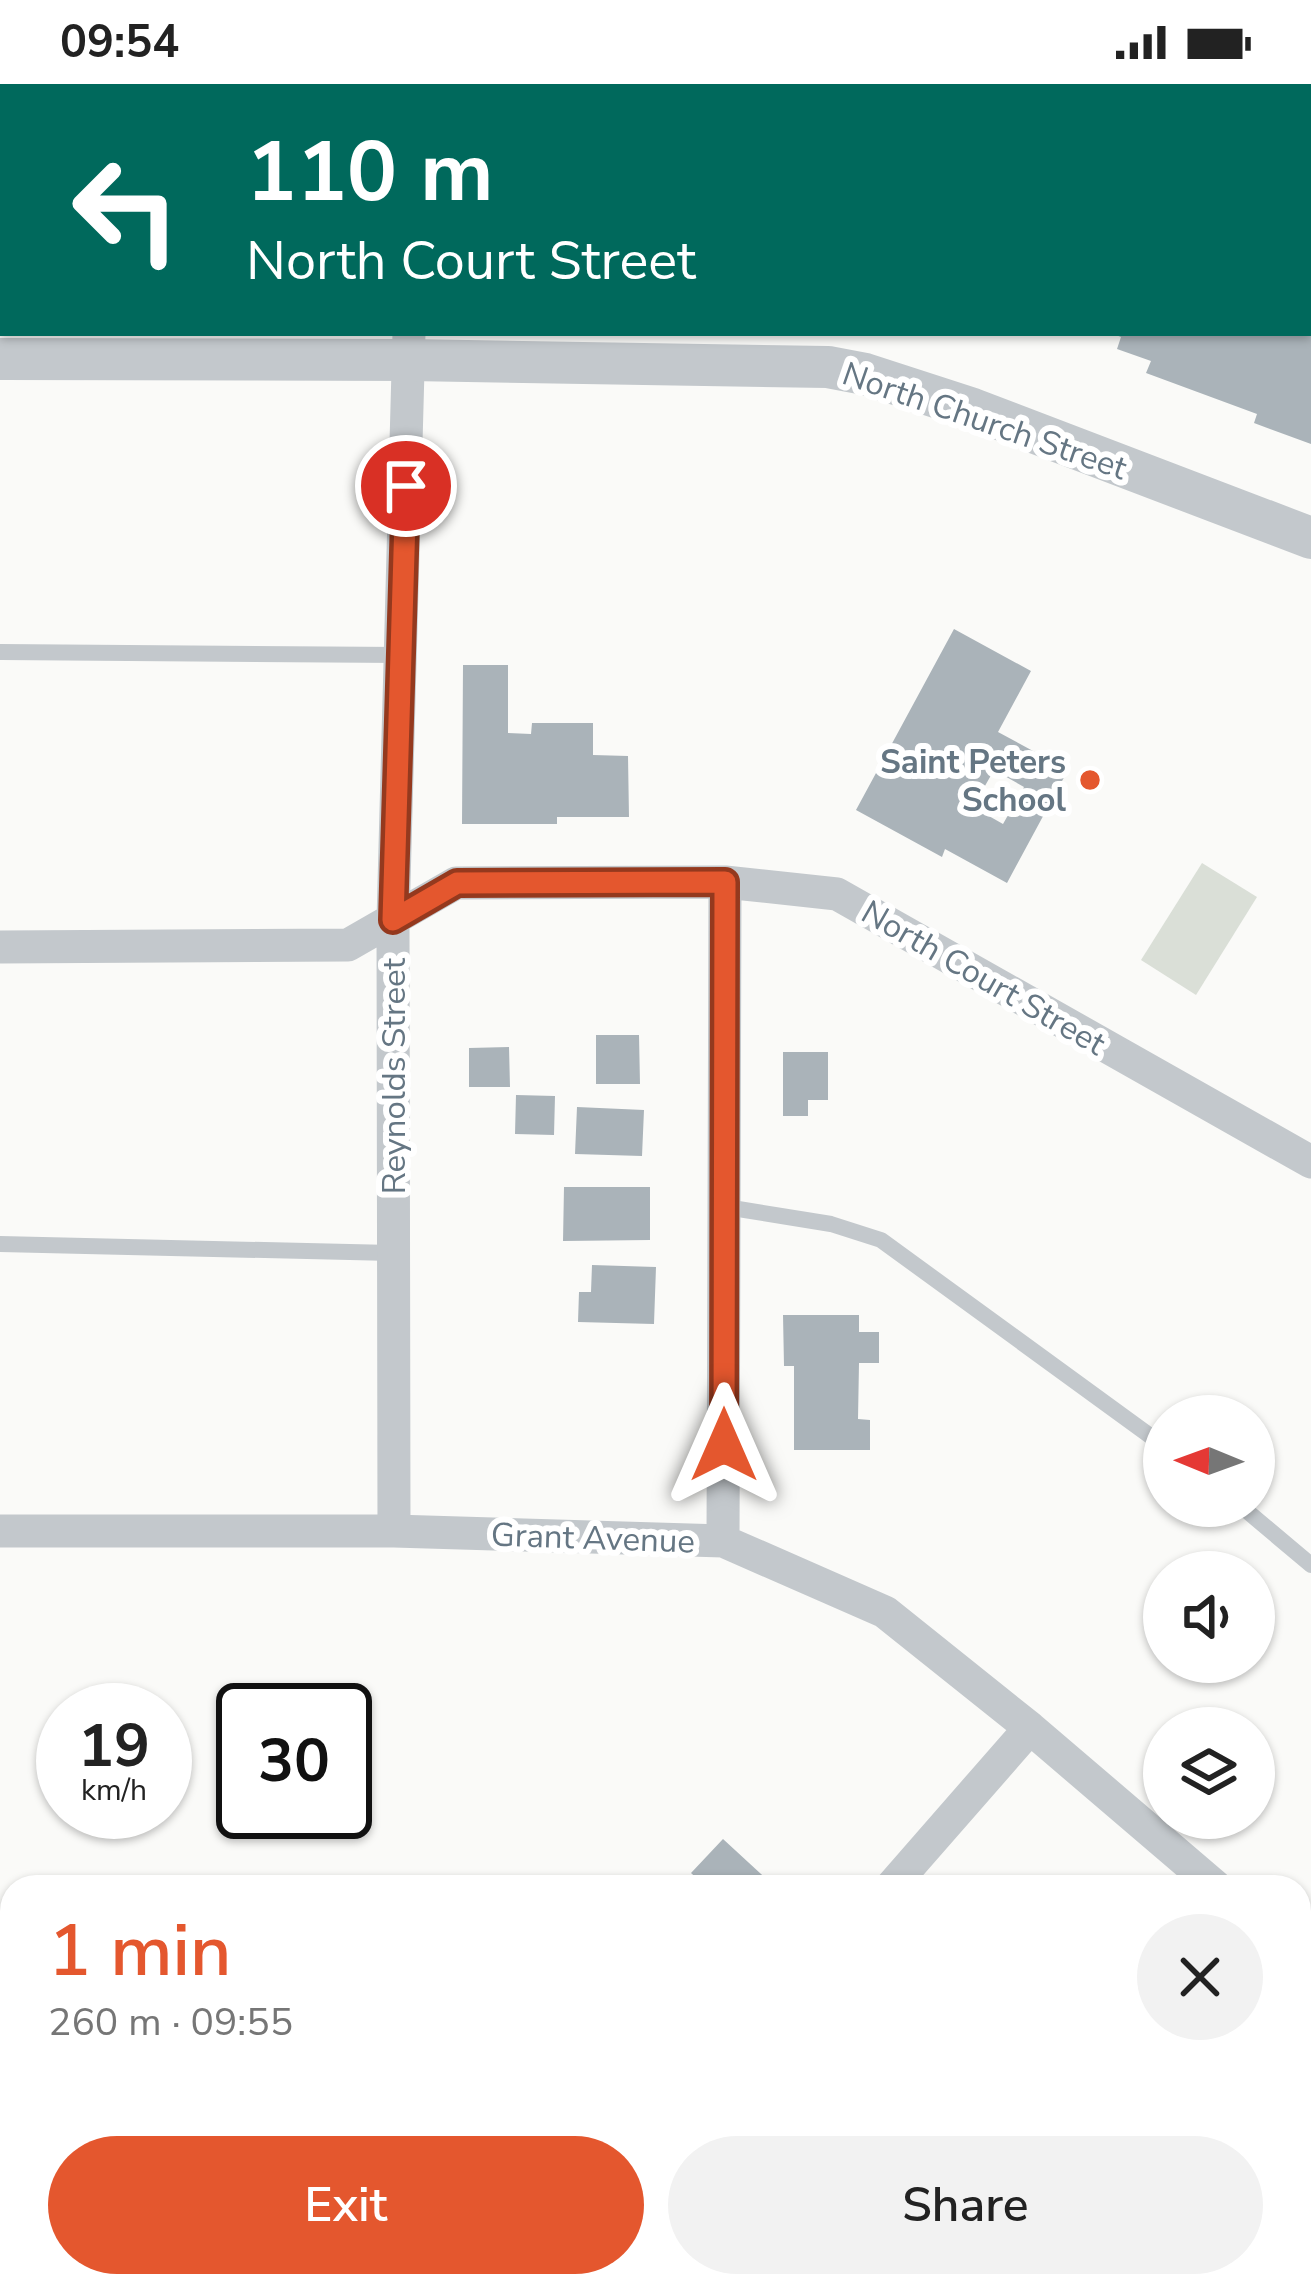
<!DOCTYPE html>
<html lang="en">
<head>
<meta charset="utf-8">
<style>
	:root { --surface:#fff; --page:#f2f2f2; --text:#222; --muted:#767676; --accent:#e4572e }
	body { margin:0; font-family:"Nunito Sans",sans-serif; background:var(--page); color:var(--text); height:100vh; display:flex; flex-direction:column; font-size:45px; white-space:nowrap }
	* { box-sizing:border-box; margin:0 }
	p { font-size:39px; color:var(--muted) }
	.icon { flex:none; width:66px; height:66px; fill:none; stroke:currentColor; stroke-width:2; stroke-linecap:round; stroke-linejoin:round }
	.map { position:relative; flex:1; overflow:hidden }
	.side { position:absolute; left:0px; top:1791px; width:1311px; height:423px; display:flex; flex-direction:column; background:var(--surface); border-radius:36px 36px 0 0; box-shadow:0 3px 9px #0004 }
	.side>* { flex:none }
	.banner { position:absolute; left:0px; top:0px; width:1311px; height:252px; box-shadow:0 3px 9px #0004; background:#00695c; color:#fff; overflow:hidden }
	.needle { width:78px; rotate:271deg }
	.controls { position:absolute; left:1143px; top:1311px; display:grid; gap:24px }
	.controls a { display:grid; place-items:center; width:132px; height:132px; border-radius:50%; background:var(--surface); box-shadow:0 3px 9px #0004; font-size:60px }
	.speed { position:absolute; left:36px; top:1599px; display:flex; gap:24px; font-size:60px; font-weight:700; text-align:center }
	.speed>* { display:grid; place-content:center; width:156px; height:156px; border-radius:50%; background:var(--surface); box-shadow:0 3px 9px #0004; line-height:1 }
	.speed small { font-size:30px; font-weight:400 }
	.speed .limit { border:6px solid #111; border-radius:18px; background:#fff; color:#111 }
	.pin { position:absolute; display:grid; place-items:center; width:102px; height:102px; color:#fff; margin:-51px; border:6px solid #fff; border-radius:50%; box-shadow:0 3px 12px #0007 }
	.me { position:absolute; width:132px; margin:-66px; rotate:0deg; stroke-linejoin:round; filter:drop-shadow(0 0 9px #0008) }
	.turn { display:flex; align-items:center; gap:42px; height:252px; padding:0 48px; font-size:54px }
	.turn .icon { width:156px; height:156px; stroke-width:2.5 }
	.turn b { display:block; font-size:84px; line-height:102px }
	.round { display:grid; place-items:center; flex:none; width:126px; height:126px; border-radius:63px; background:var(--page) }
	.overview { display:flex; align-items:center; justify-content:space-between; height:204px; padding:0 48px }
	h1 { font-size:72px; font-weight:600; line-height:90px; color:var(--accent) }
	.primary-button { display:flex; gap:24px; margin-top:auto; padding:24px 48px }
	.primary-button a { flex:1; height:138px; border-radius:72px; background:var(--accent); color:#fff; font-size:48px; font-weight:600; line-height:138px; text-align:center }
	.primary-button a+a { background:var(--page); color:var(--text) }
	.status { display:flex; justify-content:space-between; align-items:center; height:84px; padding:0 60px; background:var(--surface); direction:ltr }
	.status svg { height:33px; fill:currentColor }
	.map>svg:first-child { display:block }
	.green { fill:#dadfd7 }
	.building { fill:#aab3b9; fill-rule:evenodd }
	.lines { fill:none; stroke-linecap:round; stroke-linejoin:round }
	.service { stroke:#c3c8cc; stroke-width:16 }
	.minor { stroke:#c3c8cc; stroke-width:33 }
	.tertiary { stroke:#c3c8cc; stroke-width:42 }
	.route-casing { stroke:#94391e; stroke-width:30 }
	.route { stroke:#e4572e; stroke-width:21 }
	.poi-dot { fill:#e4572e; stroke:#fff; stroke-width:4.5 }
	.labels { text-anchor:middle; stroke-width:12; stroke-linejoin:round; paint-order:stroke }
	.street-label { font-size:33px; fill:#657683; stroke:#fff }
	.poi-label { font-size:33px; font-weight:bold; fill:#657683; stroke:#fff; text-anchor:end }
</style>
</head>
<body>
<div class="status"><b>09:54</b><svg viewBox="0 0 49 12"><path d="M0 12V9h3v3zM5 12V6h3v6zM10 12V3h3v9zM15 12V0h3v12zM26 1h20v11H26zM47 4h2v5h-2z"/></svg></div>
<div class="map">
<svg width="1311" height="2212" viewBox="0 0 1311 2212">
	<rect width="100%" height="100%" fill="#fafaf8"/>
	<!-- green -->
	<path class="green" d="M 1202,779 L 1257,813 L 1196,911 L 1141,876 Z"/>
	<!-- building -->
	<path class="building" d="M 1111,249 L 1311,249 L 1311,360 L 1254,339 L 1257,330 L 1146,289 L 1151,277 L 1117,265 L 1121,253 Z
		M 954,545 L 1031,587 L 998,648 L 1068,686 L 1007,799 L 945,765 L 942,773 L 856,726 ZM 994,686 L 1024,703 L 1003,740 L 973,723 Z
		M 463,581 L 508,581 L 508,649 L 531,650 L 532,639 L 593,639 L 593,671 L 628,672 L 629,733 L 557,733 L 557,740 L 462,740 Z
		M 596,951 L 639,951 L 640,1000 L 596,1000 Z
		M 509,963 L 510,1003 L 469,1003 L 469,964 Z
		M 783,968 L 828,968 L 828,1016 L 808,1016 L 808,1032 L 783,1032 Z
		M 516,1011 L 555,1012 L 554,1051 L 515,1050 Z
		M 577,1023 L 644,1026 L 642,1072 L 575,1070 Z
		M 564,1103 L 650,1103 L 650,1156 L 563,1157 Z
		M 592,1181 L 656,1183 L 654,1240 L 578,1238 L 579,1208 L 591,1208 Z
		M 783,1231 L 859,1231 L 859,1248 L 879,1248 L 879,1279 L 859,1279 L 858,1335 L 870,1336 L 870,1366 L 794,1366 L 794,1282 L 784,1282 Z
		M 723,1755 L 775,1803 L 706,1803 L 691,1789 Z
		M 165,1794 L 216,1796 L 216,1803 L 165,1803 Z
		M 0,2126 L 12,2126 L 12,2170 L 0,2170 Z
		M 247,2202 L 291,2202 L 290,2212 L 247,2212 Z
		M 855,2202 L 919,2202 L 910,2212 L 866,2212 Z"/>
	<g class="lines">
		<!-- service -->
		<path class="service" d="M 818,0 L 827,3
			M 1308,154 L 1311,155
			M 0,568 L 401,571
			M 726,1123 L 831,1140 L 881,1156 L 1164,1362
			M 0,1160 L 392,1169
			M 1241,1422 L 1311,1481
			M 1177,2202 L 1188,2212
			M 86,2212 L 86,2202"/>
		<!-- minor -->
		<path class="minor" d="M 407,0 L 407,3
			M 0,863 L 348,861 L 456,799 L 725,798 L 837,810 L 1311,1078
			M 0,1447 L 394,1447 L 723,1457 L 885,1528 L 1030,1644 L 1216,1803
			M 394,1447 L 393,836 L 409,249
			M 723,1457 L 725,798
			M 891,1803 L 1030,1644
			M 1299,1875 L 1311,1885
			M 394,2212 L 395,2202
			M 549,2212 L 558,2202"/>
		<!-- tertiary -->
		<path class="tertiary" d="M 0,275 L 410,276 L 828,283 L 865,290 L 973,325 L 1311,454
			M 0,1961 L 12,1961
			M 706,2202 L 717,2212"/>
	</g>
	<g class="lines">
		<!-- route casing -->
		<g class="route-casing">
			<path id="route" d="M 406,402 L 393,836 L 457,799 L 725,798 L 724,1361"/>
		</g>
		<!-- route -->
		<use href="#route" class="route"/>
	</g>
	<!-- markers -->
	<circle class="poi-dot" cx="1090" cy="696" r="12"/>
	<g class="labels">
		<!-- street labels -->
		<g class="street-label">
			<text transform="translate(985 336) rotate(19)" y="12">North Church Street</text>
			<text transform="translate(984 893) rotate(30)" y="12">North Court Street</text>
			<text transform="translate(393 992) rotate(-90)" y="12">Reynolds Street</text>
			<text transform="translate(593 1453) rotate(2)" y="12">Grant Avenue</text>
		</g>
		<!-- poi labels -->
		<g class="poi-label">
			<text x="1066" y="689">Saint Peters<tspan x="1066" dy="38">School</tspan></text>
		</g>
	</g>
</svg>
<div class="controls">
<a><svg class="needle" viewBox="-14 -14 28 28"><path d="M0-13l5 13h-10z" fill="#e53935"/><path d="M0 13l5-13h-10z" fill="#767676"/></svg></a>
<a><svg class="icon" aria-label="sound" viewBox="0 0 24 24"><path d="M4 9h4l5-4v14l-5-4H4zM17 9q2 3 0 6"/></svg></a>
<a><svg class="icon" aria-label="layers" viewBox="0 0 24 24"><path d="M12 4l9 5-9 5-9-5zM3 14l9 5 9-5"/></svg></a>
</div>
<div class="speed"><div>19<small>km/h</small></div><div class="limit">30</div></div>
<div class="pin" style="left:406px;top:402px;background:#d93025"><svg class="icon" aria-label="arrive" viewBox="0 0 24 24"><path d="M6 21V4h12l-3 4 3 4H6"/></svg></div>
<svg class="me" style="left:724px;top:1361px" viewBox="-20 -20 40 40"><path d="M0-17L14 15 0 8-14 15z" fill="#e4572e" stroke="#fff" stroke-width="4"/></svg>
<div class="banner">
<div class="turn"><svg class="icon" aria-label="left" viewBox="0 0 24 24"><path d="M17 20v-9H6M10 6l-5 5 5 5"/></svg><div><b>110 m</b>North Court Street</div></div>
</div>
<section class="side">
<div class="overview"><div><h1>1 min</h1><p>260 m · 09:55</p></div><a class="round"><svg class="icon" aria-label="close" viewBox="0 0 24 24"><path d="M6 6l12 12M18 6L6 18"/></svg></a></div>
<div class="primary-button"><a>Exit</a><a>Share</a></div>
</section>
</div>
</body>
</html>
